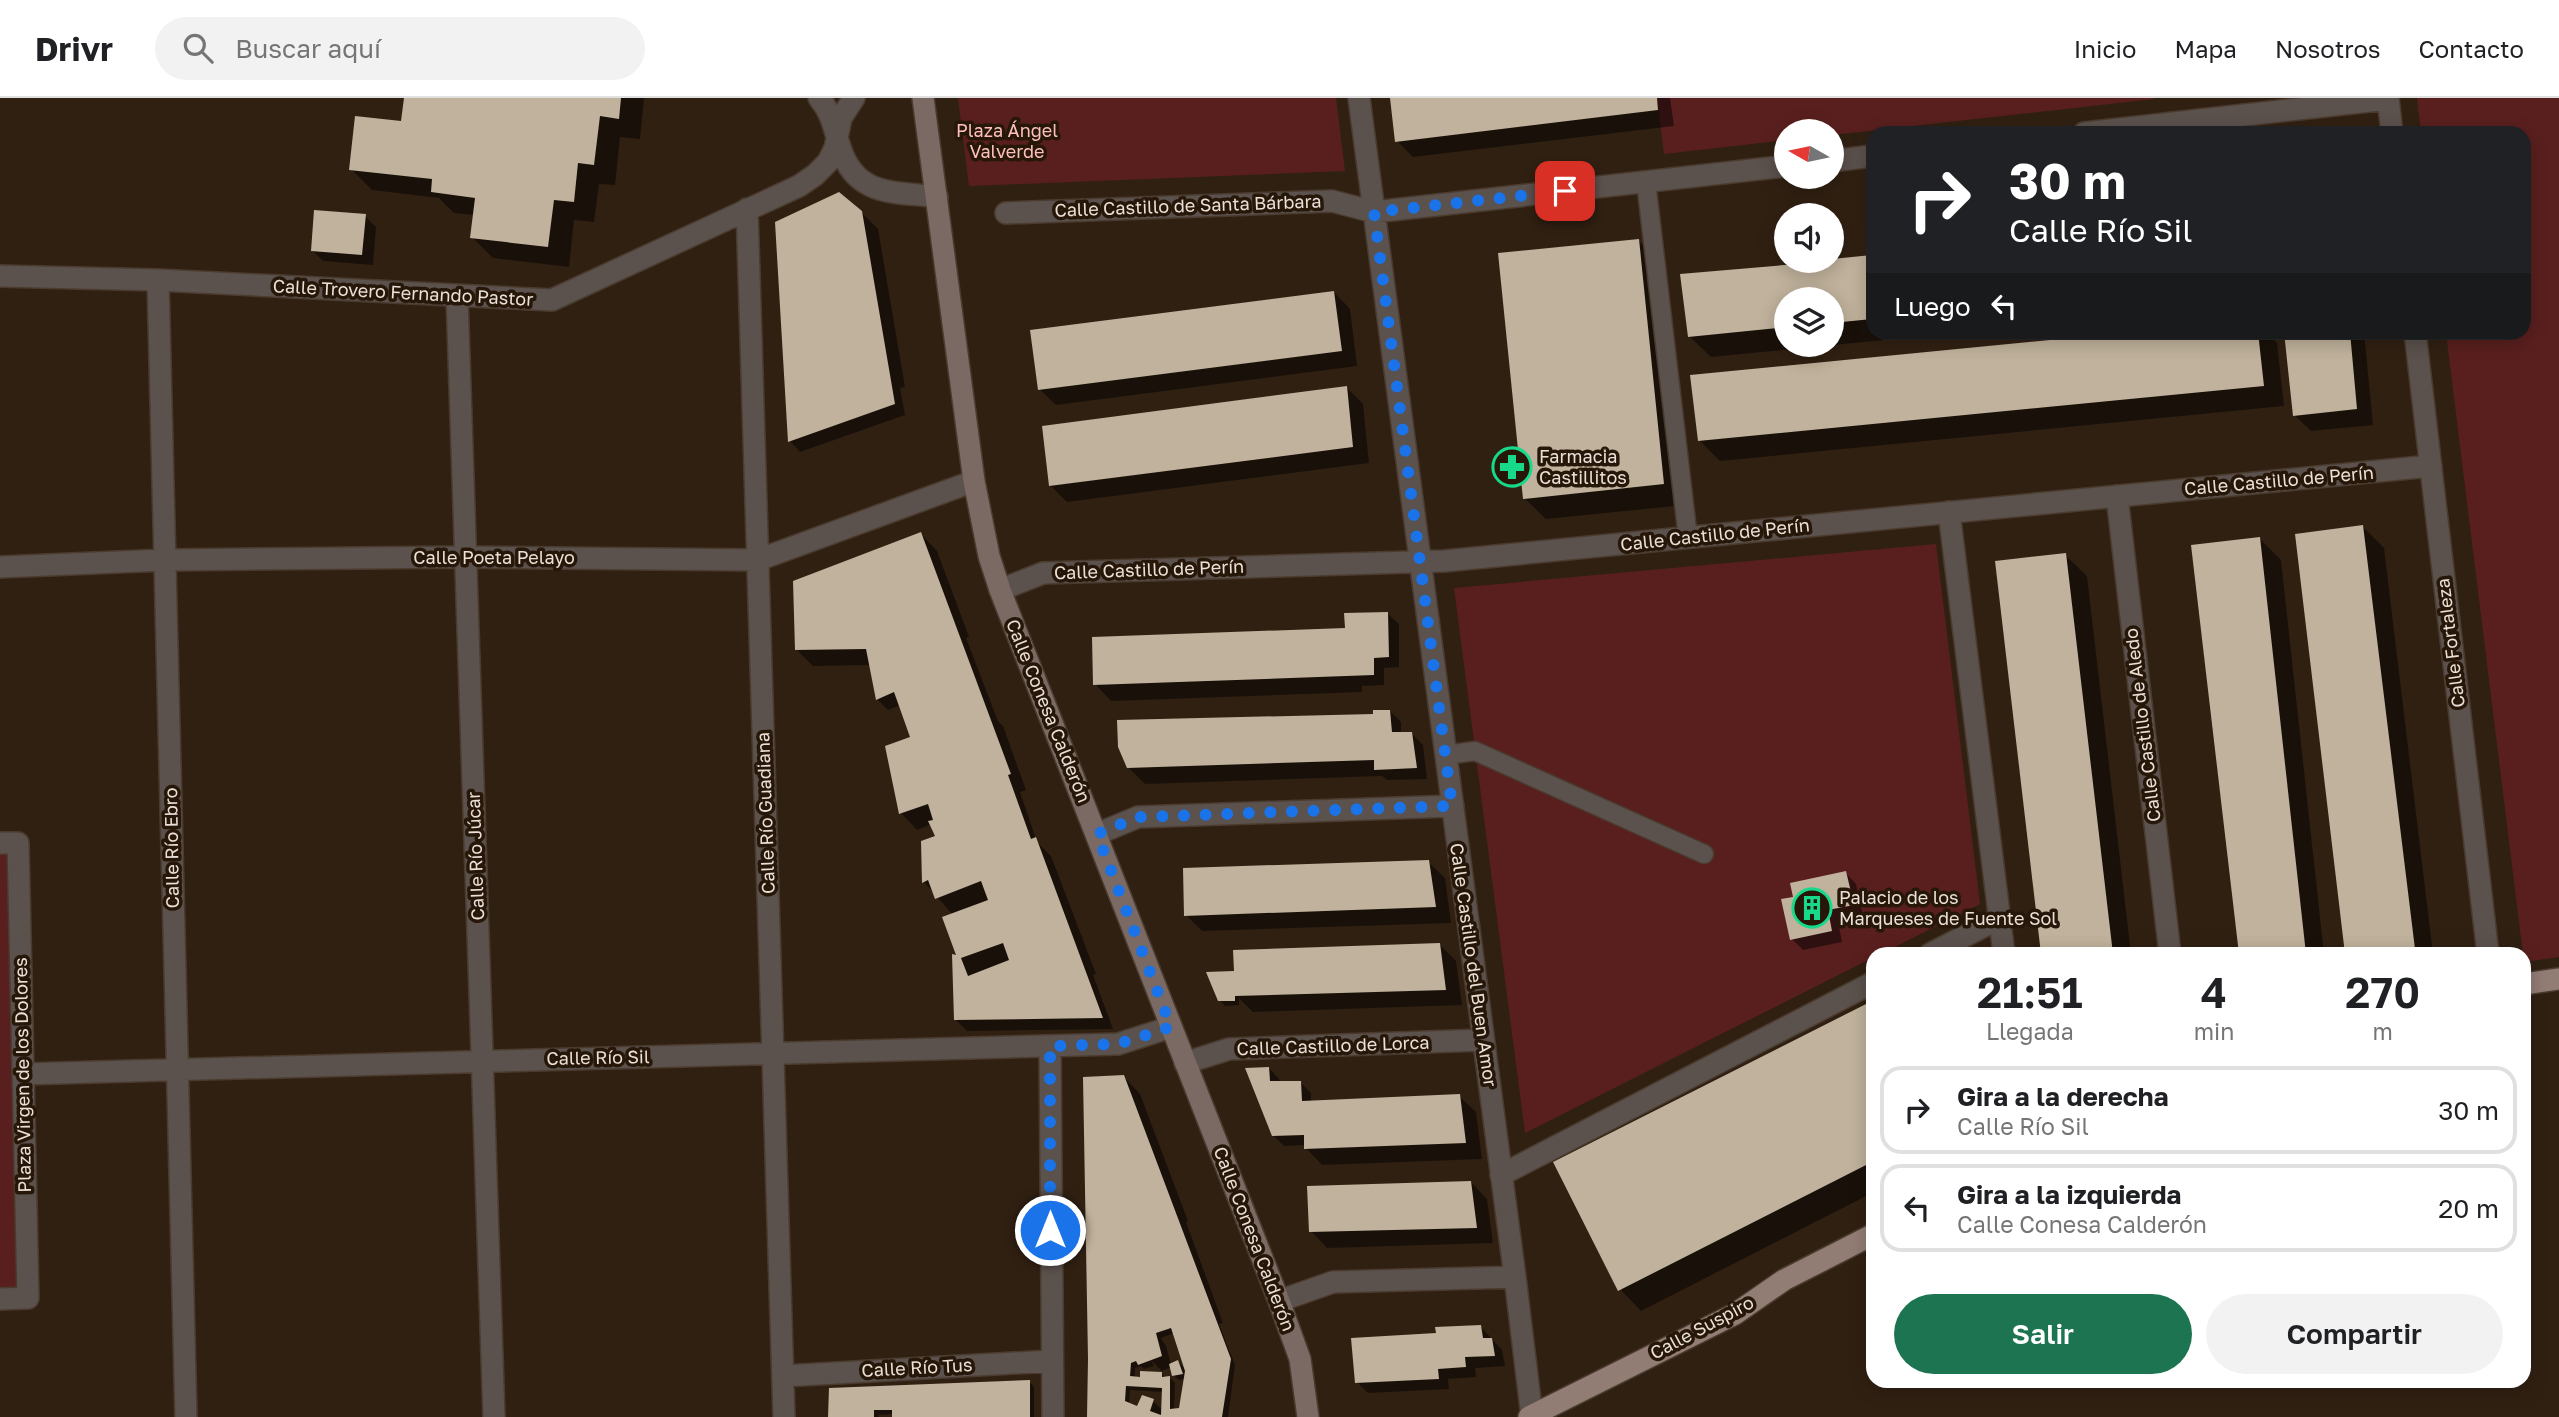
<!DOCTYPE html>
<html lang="es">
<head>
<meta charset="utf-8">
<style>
	:root { --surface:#fff; --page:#f2f2f2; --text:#202124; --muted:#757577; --line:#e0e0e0; --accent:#1c7451 }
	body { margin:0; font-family:"Golos Text",sans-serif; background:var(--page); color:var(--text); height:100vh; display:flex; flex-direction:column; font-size:26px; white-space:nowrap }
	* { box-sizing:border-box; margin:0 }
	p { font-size:23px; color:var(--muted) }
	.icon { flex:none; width:38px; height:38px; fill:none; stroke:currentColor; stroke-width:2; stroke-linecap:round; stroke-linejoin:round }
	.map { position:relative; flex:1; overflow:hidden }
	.panel { position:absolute; left:1866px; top:849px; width:665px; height:441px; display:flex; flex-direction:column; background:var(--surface); border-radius:21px; box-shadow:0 4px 18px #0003 }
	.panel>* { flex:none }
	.banner { position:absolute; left:1866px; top:28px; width:665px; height:214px; border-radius:21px; box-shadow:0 4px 18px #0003; background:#202124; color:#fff; overflow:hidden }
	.needle { width:46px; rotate:279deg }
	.fabs { position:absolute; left:1774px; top:21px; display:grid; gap:14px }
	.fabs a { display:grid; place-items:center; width:70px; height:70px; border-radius:50%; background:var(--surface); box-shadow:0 4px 18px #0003; font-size:35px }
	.pin { position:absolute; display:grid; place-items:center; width:60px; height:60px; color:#fff; margin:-30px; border-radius:14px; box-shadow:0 4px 10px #0006 }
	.me { position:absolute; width:77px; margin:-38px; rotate:0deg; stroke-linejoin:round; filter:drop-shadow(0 0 5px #0008) }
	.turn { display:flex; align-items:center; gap:24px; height:147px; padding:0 28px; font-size:32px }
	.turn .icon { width:91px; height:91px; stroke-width:2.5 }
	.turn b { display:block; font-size:49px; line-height:60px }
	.then { display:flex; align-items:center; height:66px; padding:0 28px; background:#0003; gap:14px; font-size:26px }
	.eta { display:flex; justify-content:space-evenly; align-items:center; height:119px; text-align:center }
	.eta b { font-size:42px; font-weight:600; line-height:49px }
	.action { display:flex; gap:14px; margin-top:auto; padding:14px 28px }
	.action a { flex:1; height:80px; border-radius:42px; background:var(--accent); color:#fff; font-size:28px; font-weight:600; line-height:80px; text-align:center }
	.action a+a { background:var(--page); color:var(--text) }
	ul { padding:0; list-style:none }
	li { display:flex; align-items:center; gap:21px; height:88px; margin:0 14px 10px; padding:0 14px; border:4px solid var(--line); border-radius:21px }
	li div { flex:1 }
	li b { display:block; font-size:26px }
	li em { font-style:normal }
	header { display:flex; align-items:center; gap:42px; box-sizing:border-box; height:98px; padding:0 35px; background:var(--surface); border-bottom:2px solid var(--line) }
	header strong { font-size:33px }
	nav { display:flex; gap:38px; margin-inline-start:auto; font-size:24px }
	.search { width:490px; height:63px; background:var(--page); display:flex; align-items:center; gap:18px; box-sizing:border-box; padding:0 24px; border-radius:38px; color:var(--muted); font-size:26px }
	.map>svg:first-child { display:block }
	.green { fill:#591f1e }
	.shadow { fill:#0007; fill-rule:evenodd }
	.building { fill:#c0b29c; fill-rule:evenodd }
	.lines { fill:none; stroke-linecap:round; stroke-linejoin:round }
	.service-casing { stroke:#4a3b2e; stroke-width:21 }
	.pedestrian-casing { stroke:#4a3b2e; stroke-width:24 }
	.minor-casing { stroke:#4a3b2e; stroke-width:24 }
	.secondary-casing { stroke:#4a3b2e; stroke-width:24 }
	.primary-casing { stroke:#4a3b2e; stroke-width:24 }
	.service { stroke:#5b514d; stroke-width:18 }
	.pedestrian { stroke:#5b514d; stroke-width:21 }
	.minor { stroke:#5b514d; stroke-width:21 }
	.secondary { stroke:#7a6a63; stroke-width:21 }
	.primary { stroke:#927d75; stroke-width:21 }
	.route { stroke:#1a73e8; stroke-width:12; stroke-dasharray:0 21.6 }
	.labels { text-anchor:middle; stroke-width:7; stroke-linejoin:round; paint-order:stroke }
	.park-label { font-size:18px; fill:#ffc0bb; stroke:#261709 }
	.street-label { font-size:18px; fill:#ebe0d7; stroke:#261709 }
	.poi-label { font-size:18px; fill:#ebe0d7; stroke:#261709; text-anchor:start }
</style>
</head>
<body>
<header>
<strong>Drivr</strong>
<div class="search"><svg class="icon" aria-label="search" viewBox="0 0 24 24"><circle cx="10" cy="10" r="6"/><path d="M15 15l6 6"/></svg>Buscar aquí</div>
<nav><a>Inicio</a><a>Mapa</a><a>Nosotros</a><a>Contacto</a></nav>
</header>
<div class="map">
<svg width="2559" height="1319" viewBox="0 0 2559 1319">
	<rect width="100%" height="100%" fill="#302012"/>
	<!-- green -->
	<path class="green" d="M 958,0 L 1336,0 L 1345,73 L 969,88 Z
		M 1657,0 L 2154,0 L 2154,1 L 1832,37 L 1832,33 L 1787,33 L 1787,42 L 1664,56 Z
		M 2417,0 L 2559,0 L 2559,859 L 2524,864 L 2446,235 L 2524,234 L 2524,35 L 2421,35 Z
		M 1936,446 L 1980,806 L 1881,856 L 1872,856 L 1872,860 L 1525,1035 L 1454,490 Z
		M 0,745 L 18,745 L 28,1200 L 0,1201 Z"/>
	<!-- shadow -->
	<path class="shadow" d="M 406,0 L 644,0 L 640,41 L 620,39 L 615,87 L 599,86 L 594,124 L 574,122 L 569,169 L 493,160 L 472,139 L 475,117 L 454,115 L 439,100 L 372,92 L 351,71 L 403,25 Z
		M 1392,0 L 1670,0 L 1674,28 L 1413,59 L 1397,43 Z
		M 861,114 L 878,131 L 905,289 L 900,290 L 905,317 L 800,354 L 790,343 Z
		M 365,118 L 376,129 L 373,167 L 323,163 L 312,152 Z
		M 1639,143 L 1660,164 L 1685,407 L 1546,421 L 1524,400 Z
		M 1872,159 L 1872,234 L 1965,234 L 1711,259 L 1689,238 L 1682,177 ZM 1787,201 L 1832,201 L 1832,247 L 1787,247 Z
		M 1334,194 L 1350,211 L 1357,268 L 1056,307 L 1039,291 Z
		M 2150,234 L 2266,234 L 2277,245 L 2284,308 L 1720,363 L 1699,342 Z
		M 2286,234 L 2364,234 L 2373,327 L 2311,333 L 2294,317 Z
		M 1347,290 L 1363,306 L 1369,365 L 1067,404 L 1051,388 Z
		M 2363,429 L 2384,450 L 2433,856 L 2346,856 Z
		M 921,436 L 937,453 L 969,539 L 966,540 L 998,623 L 1003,628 L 1026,692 L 1020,694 L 1037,744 L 1051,758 L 1096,876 L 1093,877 L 1113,931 L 967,933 L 956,922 L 958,859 L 953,817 L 924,784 L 937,739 L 932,726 L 917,732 L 901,715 L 887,649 L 912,639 L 901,607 L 888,612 L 877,601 L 870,567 L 813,568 L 796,551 Z
		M 2260,441 L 2281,462 L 2324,856 L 2241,856 Z
		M 2065,457 L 2087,478 L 2131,856 L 2043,856 Z
		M 1388,516 L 1399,526 L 1399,569 L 1384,570 L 1384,587 L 1362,588 L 1362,594 L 1111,603 L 1095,586 L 1344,532 Z
		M 1390,613 L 1401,624 L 1401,636 L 1412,636 L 1423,647 L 1427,681 L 1387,682 L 1382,678 L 1145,686 L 1128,669 Z
		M 1428,764 L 1445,780 L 1451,825 L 1202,833 L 1186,817 Z
		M 1846,775 L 1856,786 L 1863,818 L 1838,823 L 1842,844 L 1803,852 L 1792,841 L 1795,800 Z
		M 1440,847 L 1456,863 L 1462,907 L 1253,914 L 1239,900 L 1239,907 L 1225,908 L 1220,902 L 1236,878 Z
		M 1872,905 L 1872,1095 L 1641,1213 L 1620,1191 L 1555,1065 Z
		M 1269,970 L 1279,981 L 1280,985 L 1300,984 L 1311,995 L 1311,1005 L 1459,998 L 1476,1014 L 1482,1061 L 1322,1067 L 1306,1050 L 1306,1047 L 1284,1048 L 1273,1037 Z
		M 1124,979 L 1140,996 L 1188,1123 L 1186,1124 L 1223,1225 L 1219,1226 L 1235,1267 L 1228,1319 L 1089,1319 ZM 1174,1235 L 1188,1274 L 1178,1264 L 1171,1267 L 1166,1248 L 1161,1240 ZM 1151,1262 L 1162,1273 L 1172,1269 L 1174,1277 L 1179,1282 L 1186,1281 L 1180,1312 L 1174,1312 L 1175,1285 L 1170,1280 L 1166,1280 L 1162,1276 L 1135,1280 L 1135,1270 L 1141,1268 L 1144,1271 L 1154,1268 ZM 1130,1292 L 1163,1294 L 1162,1312 L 1153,1303 L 1138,1310 L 1129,1307 Z
		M 1471,1084 L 1487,1101 L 1493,1145 L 1327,1150 L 1311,1133 Z
		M 1481,1229 L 1502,1252 L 1505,1268 L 1475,1270 L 1476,1279 L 1448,1281 L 1449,1291 L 1368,1295 L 1357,1284 L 1438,1236 Z
		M 1029,1284 L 1034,1289 L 1034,1319 L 894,1319 L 894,1316 L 878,1317 L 879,1319 L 830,1319 Z"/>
	<!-- building -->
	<path class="building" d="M 404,0 L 621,0 L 619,21 L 600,18 L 594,67 L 578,65 L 574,104 L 554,102 L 548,149 L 470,140 L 475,100 L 431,94 L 432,81 L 349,72 L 355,18 L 401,23 Z
		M 1390,0 L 1657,0 L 1658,12 L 1395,44 Z
		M 839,94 L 862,113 L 895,306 L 788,344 L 775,124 Z
		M 314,112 L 366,116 L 362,157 L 311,153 Z
		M 1639,141 L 1664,386 L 1523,401 L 1498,155 Z
		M 1872,157 L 1872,221 L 1832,225 L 1832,201 L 1787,201 L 1787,229 L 1688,239 L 1680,176 L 1832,163 L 1832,161 Z
		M 1334,193 L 1342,253 L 1038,292 L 1030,232 Z
		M 2132,234 L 2258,234 L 2264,288 L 1698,343 L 1690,277 Z
		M 2284,234 L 2350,234 L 2357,311 L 2293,318 Z
		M 1347,288 L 1353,349 L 1049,388 L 1042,328 Z
		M 2363,427 L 2415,851 L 2345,856 L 2295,436 Z
		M 921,434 L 1011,676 L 1008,677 L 1031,741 L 1036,739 L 1103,920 L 954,922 L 952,856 L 956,857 L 942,819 L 988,802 L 981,783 L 935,801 L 928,782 L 922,785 L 921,743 L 935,738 L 928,723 L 933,722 L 928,706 L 899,716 L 885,648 L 910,639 L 894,594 L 876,602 L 866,551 L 795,552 L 793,483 ZM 1003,845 L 1009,862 L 968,878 L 961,860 Z
		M 2260,439 L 2306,856 L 2239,856 L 2191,447 Z
		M 2066,455 L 2113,856 L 2041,856 L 1995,463 Z
		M 1388,514 L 1389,559 L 1374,560 L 1374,577 L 1093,587 L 1092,539 L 1345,530 L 1344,515 Z
		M 1373,612 L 1390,612 L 1392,634 L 1412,634 L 1417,670 L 1374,672 L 1374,662 L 1127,670 L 1118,649 L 1117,622 L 1373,616 Z
		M 1429,762 L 1436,809 L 1184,818 L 1183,770 Z
		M 1846,773 L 1854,807 L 1828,812 L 1832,833 L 1790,842 L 1781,801 L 1793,799 L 1790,785 Z
		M 1440,845 L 1446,892 L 1235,898 L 1235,903 L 1218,903 L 1206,874 L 1234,873 L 1233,852 Z
		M 1872,903 L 1872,1064 L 1618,1193 L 1553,1064 Z
		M 1269,969 L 1270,983 L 1301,983 L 1302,1003 L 1460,996 L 1466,1045 L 1304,1051 L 1304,1037 L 1272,1038 L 1245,970 Z
		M 1124,977 L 1231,1261 L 1222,1319 L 1087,1319 L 1088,1261 L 1083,979 ZM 1171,1230 L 1185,1273 L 1179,1310 L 1170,1311 L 1170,1278 L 1162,1279 L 1162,1274 L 1140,1273 L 1140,1279 L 1130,1278 L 1131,1265 L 1136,1263 L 1138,1267 L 1162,1258 L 1156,1235 ZM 1126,1288 L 1162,1290 L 1161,1317 L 1150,1313 L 1154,1301 L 1142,1297 L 1137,1308 L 1125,1303 Z
		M 1471,1083 L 1477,1130 L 1309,1134 L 1307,1088 Z
		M 1481,1227 L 1483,1240 L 1492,1240 L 1495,1258 L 1465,1259 L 1466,1269 L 1438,1271 L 1439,1281 L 1355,1285 L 1351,1240 L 1436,1235 L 1435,1229 Z
		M 1178,1262 L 1183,1276 L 1172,1278 L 1169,1266 Z
		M 1030,1282 L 1030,1319 L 892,1319 L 892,1312 L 874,1312 L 874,1319 L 828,1319 L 829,1290 Z"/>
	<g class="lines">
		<!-- service casing -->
		<g class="service-casing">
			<path id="service" d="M 1646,84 L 1688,440
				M 1446,657 L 1475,653 L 1704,756"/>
		</g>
		<!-- pedestrian casing -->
		<g class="pedestrian-casing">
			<path id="pedestrian" d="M 1949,414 L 2004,856
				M 1930,856 L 2000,820
				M 1501,1077 L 1872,885"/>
		</g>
		<!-- minor casing -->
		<g class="minor-casing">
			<path id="minor" d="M 819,0 C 832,15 834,31 840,49 C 856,100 895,93 937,99
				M 1359,0 L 1515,1179 L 1532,1319
				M 2388,0 L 2392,35
				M 2084,35 L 2388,1
				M 1832,63 L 1872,58
				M 747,111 L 784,1319
				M 1006,115 L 1332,103 L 1374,114 L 1787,68
				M 0,178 L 158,182 L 552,202 L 799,88 L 815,77 L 828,64 L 835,50 L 841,20 L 854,0
				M 158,182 L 186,1319
				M 457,198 L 494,1319
				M 2415,234 L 2488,856
				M 2117,398 L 2170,856
				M 0,469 L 165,462 L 465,459 L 758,462 L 974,383
				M 1000,492 L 1043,475 L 1444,463 L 2431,368
				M 1097,736 L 1138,719 L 1453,708
				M 0,745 L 18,745 L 28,1200 L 0,1201
				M 1050,948 L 1053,1319
				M 1185,965 L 1229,951 L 1483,942
				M 23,976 L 1118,946 L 1171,929
				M 1279,1203 L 1333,1184 L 1515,1179
				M 783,1278 L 1051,1263"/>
		</g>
		<!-- secondary casing -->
		<g class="secondary-casing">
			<path id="secondary" d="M 923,0 L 974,383 L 989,458 L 1000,492 L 1279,1203 L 1300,1261 L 1308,1319"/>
		</g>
		<!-- primary casing -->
		<g class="primary-casing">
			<path id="primary" d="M 2524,886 L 2559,881
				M 1529,1319 L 1735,1216 L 1784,1182 L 1872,1137"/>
		</g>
		<!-- service -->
		<use href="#service" class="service"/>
		<!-- pedestrian -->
		<use href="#pedestrian" class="pedestrian"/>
		<!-- minor -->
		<use href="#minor" class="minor"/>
		<!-- secondary -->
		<use href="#secondary" class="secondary"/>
		<!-- primary -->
		<use href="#primary" class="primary"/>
	</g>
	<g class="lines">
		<!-- route -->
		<path class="route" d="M 1050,1132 L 1050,948 L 1118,946 L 1171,929 L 1097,736 L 1138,719 L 1452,708 L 1374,114 L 1565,93"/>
	</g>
	<!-- icons -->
	<defs>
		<g id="pharmacy-ring" transform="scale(2.0125)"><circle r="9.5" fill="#261709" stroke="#18d989" stroke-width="1.5"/><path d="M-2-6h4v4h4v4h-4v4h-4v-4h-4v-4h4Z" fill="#18d989"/></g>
		<g id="building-ring" transform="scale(2.0125)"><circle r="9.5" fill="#261709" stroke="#18d989" stroke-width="1.5"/><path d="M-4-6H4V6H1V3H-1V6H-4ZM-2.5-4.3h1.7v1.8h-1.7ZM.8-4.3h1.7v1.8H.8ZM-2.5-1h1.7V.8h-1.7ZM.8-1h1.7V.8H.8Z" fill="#18d989"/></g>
	</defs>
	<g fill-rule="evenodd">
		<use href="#pharmacy-ring" x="1512" y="369"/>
		<use href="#building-ring" x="1812" y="810"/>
	</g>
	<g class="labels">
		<!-- park labels -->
		<g class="park-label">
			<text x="1007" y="39">Plaza Ángel<tspan x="1007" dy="21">Valverde</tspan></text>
		</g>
		<!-- street labels -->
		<g class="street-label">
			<text transform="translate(1188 108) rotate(-2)" y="6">Calle Castillo de Santa Bárbara</text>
			<text transform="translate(403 195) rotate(3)" y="6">Calle Trovero Fernando Pastor</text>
			<text transform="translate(2279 383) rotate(-5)" y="6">Calle Castillo de Perín</text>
			<text transform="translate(1715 437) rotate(-6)" y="6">Calle Castillo de Perín</text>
			<text x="494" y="466">Calle Poeta Pelayo</text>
			<text transform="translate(1149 472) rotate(-2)" y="6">Calle Castillo de Perín</text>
			<text transform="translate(2451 545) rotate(-97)" y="6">Calle Fortaleza</text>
			<text transform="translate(1048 613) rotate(68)" y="6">Calle Conesa Calderón</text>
			<text transform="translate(2143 627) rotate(-97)" y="6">Calle Castillo de Aledo</text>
			<text transform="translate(766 715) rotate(-92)" y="6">Calle Río Guadiana</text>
			<text transform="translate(172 750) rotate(-91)" y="6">Calle Río Ebro</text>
			<text transform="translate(476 758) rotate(-92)" y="6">Calle Río Júcar</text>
			<text transform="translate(1473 867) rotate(82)" y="6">Calle Castillo del Buen Amor</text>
			<text transform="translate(1333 948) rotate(-2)" y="6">Calle Castillo de Lorca</text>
			<text transform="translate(598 960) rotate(-1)" y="6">Calle Río Sil</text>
			<text transform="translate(23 977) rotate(-91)" y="6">Plaza Virgen de los Dolores</text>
			<text transform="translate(1254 1141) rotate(69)" y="6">Calle Conesa Calderón</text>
			<text transform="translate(1702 1230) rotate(-28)" y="6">Calle Suspiro</text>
			<text transform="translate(917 1270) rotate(-3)" y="6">Calle Río Tus</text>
		</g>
		<!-- poi labels -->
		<g class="poi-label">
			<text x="1539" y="365">Farmacia<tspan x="1539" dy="21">Castillitos</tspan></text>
			<text x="1839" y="806">Palacio de los<tspan x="1839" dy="21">Marqueses de Fuente Sol</tspan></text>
		</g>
	</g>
</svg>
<div class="fabs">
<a><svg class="needle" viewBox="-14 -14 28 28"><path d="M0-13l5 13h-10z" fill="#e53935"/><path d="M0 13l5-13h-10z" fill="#757577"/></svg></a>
<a><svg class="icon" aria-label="sound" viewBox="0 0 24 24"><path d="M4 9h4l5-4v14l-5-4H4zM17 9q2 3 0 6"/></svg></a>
<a><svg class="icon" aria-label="layers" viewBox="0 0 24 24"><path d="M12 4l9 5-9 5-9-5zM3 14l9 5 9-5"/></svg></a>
</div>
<div class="pin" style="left:1565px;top:93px;background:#d93025"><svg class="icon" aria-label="arrive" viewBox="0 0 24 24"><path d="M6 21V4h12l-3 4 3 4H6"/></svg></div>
<svg class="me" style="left:1050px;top:1132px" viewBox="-20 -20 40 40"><circle r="17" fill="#1a73e8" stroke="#fff" stroke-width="3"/><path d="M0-11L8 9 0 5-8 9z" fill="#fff"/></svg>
<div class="banner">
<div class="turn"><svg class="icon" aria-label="right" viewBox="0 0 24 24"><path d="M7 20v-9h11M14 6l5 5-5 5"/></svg><div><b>30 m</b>Calle Río Sil</div></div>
<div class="then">Luego<svg class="icon" aria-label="left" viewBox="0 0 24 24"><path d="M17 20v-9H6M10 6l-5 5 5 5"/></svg></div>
</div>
<section class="panel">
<div class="eta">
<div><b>21:51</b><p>Llegada</p></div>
<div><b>4</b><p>min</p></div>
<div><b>270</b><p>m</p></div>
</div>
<ul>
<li><svg class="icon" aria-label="right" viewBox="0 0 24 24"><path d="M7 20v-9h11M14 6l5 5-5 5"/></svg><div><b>Gira a la derecha</b><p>Calle Río Sil</p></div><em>30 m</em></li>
<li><svg class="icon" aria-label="left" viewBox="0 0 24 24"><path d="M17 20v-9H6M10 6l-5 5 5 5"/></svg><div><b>Gira a la izquierda</b><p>Calle Conesa Calderón</p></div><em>20 m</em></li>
</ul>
<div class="action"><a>Salir</a><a>Compartir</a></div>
</section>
</div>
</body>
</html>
